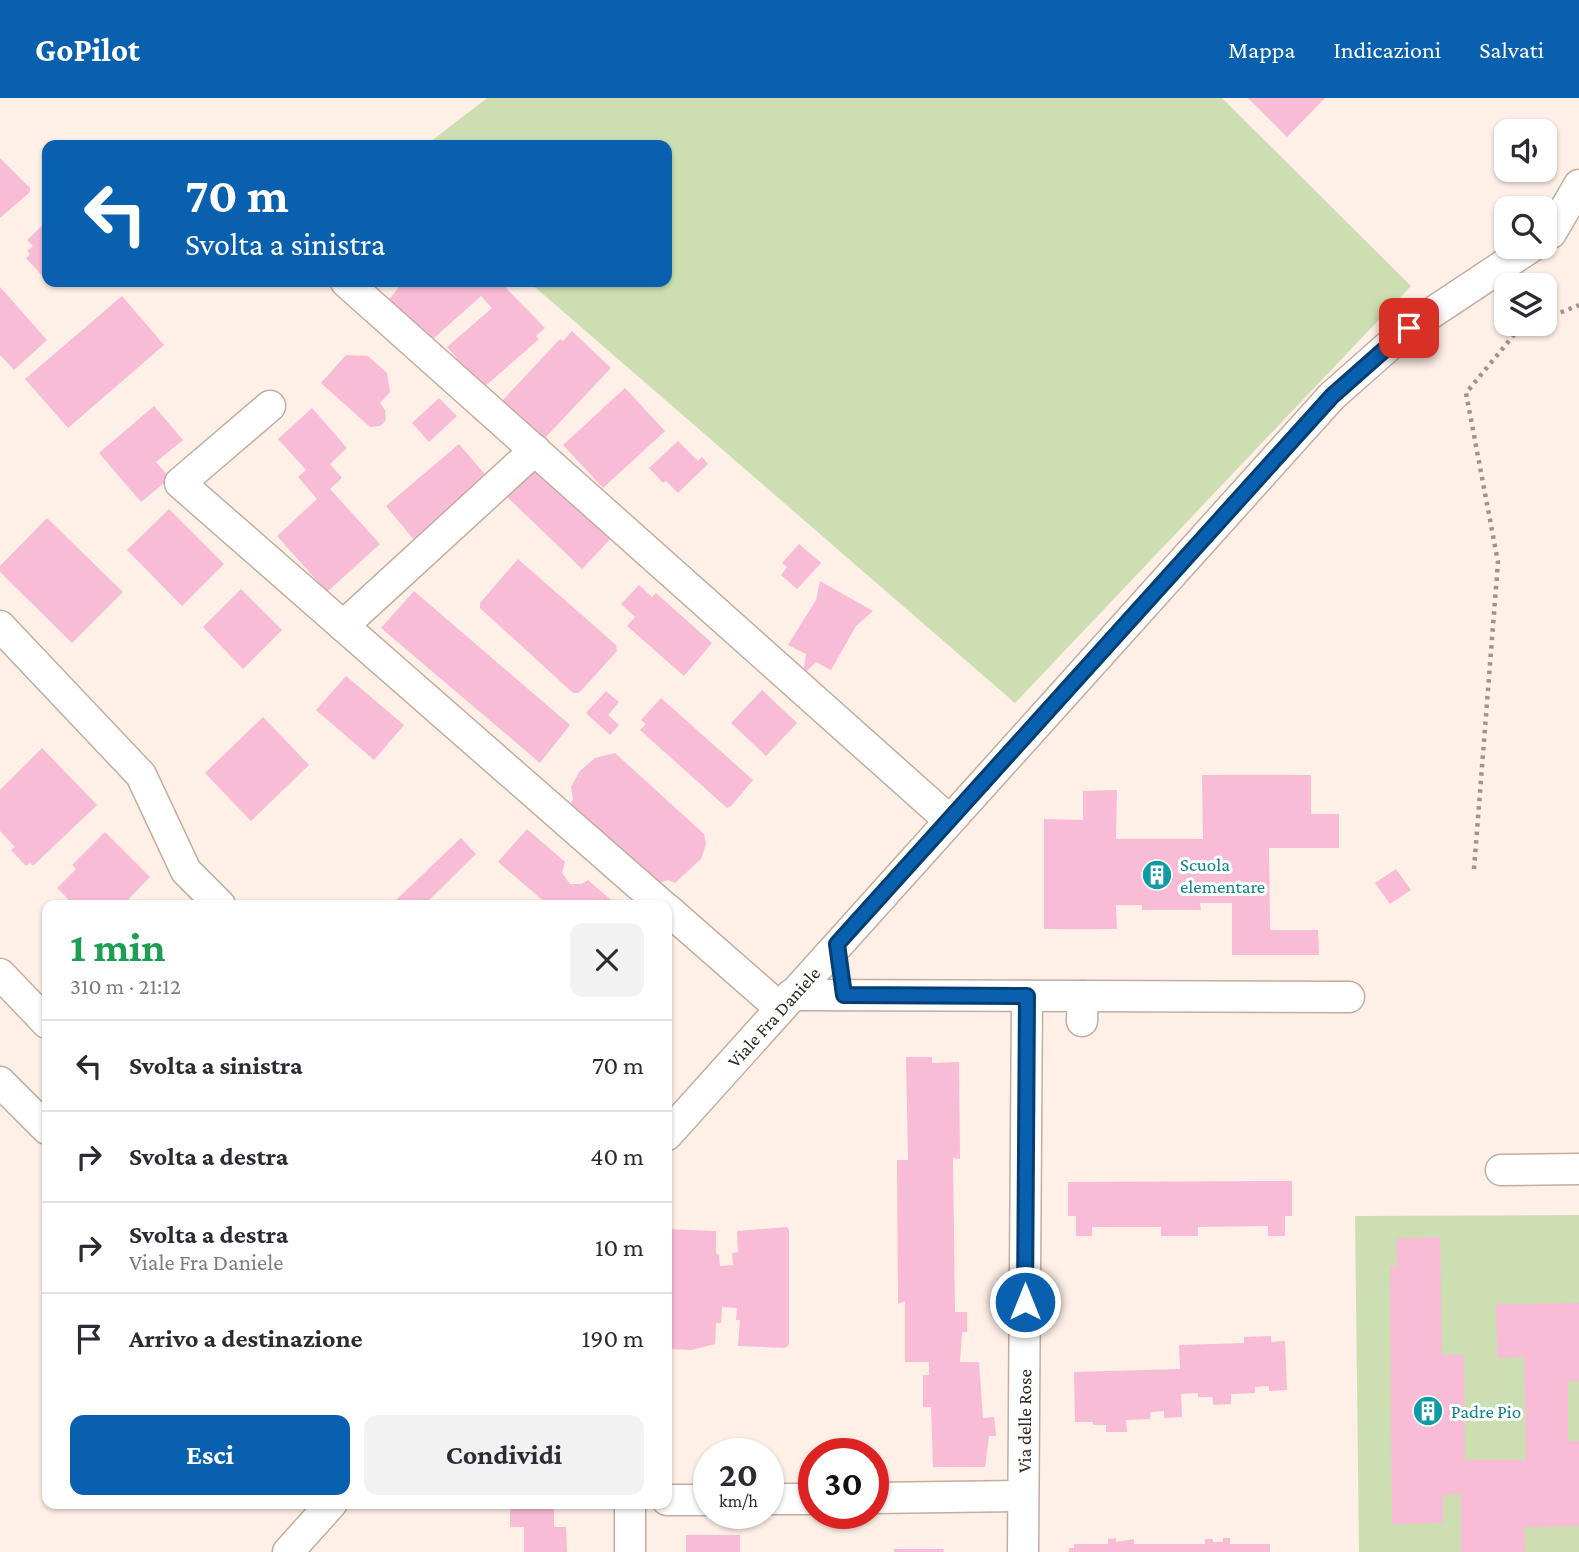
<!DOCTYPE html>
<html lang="it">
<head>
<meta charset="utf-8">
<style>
	:root { --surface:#fff; --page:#f2f2f3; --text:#2b2b33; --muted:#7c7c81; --line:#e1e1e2; --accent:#0860ae }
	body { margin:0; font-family:"Crimson Pro",serif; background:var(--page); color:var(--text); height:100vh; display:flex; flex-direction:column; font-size:26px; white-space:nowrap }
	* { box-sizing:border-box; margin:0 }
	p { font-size:23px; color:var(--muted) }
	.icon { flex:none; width:38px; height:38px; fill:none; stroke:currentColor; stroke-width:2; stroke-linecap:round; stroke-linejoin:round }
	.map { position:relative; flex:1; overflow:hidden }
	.side { position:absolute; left:42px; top:802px; width:630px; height:609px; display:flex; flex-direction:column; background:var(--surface); border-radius:14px; box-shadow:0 2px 5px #0004 }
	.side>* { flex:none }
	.guide { position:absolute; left:42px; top:42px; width:630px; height:147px; border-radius:14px; box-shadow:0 2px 5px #0004; background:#0860ae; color:#fff; overflow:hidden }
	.controls { position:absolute; left:1494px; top:21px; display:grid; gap:14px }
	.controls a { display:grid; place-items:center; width:63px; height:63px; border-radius:14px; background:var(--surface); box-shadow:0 2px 5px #0004; font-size:35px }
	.speed { position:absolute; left:693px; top:1340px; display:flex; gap:14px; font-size:35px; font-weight:700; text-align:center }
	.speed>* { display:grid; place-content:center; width:91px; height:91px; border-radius:50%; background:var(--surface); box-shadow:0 2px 5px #0004; line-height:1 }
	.speed small { font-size:18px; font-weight:400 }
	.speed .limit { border:10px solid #d22; background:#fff; color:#111 }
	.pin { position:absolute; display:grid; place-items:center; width:60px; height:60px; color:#fff; margin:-30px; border-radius:14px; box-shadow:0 4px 10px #0006 }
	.me { position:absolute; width:77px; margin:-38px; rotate:0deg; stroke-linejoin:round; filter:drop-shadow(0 0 5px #0008) }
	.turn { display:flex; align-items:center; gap:24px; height:147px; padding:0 28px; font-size:32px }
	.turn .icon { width:91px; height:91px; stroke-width:2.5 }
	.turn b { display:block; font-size:49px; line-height:60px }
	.round { display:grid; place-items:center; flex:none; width:74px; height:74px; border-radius:14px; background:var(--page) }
	.overview { display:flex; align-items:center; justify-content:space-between; height:119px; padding:0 28px }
	h1 { font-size:42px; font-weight:700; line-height:52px; color:#1e9e55 }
	.primary-button { display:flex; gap:14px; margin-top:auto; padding:14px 28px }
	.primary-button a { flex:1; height:80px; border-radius:14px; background:var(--accent); color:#fff; font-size:28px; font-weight:700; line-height:80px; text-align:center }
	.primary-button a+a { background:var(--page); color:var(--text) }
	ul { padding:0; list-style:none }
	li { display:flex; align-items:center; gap:21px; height:91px; padding:0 28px; border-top:2px solid var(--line) }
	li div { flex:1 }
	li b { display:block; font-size:26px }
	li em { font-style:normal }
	header { display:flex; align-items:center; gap:42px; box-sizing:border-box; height:98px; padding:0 35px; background:var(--accent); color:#fff }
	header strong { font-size:33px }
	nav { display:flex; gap:38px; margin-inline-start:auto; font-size:24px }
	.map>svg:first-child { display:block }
	.green { fill:#cddfb2 }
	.building { fill:#f8bcd7 }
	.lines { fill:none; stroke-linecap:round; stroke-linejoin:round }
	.minor-casing { stroke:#c3ad9f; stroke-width:33 }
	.path { stroke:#9f948d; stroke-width:4.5; stroke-dasharray:3.5 5; stroke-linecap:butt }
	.minor { stroke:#fff; stroke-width:30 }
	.route-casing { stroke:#053e71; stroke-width:18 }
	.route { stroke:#0860ae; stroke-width:12 }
	.labels { text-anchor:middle; stroke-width:6; stroke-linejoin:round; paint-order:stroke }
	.culture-label { font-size:19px; fill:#0d838f; stroke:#fff; text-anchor:start }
	.street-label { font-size:19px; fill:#312924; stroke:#fff }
</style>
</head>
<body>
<header>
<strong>GoPilot</strong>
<nav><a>Mappa</a><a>Indicazioni</a><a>Salvati</a></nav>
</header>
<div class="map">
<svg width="1579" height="1454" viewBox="0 0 1579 1454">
	<rect width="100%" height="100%" fill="#fef0e7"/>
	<!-- green -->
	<path class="green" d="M 487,0 L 1222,0 L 1411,188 L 1015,605 L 529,184 L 667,184 L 667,47 L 426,47 Z
		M 1579,1117 L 1579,1454 L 1359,1454 L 1355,1118 Z"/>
	<!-- building -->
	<path class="building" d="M 1248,0 L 1325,0 L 1287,39 Z
		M 0,60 L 30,90 L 30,94 L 0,120 Z
		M 47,123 L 47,183 L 26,160 L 30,156 L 27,153 L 33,148 L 27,142 Z
		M 403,184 L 505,184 L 509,187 L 506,190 L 545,230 L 536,238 L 539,241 L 483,290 L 447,249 L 492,210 L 481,198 L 433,241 L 429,241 L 387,204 Z
		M 0,189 L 47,242 L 14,272 L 0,257 Z
		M 122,198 L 164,247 L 68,330 L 25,281 Z
		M 572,233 L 611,270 L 543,342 L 502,303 L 560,241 L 563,243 Z
		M 346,257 L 368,258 L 387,275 L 390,294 L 380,305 L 385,312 L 386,322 L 380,328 L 370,329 L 321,285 Z
		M 625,290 L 665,333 L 603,390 L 563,347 Z
		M 439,300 L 457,318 L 429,344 L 412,325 Z
		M 154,308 L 183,342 L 156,364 L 170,380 L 141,404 L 99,355 Z
		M 312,310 L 347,350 L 330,366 L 342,380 L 330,391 L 380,446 L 327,494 L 277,438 L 317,401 L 298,379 L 306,372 L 278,341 Z
		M 678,343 L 698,363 L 702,359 L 708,366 L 678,395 L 666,383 L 663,385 L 649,370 Z
		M 459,346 L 488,380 L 415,443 L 386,408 Z
		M 536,356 L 617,434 L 582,471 L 501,393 Z
		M 169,411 L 224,466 L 182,508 L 127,452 Z
		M 47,420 L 123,494 L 72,545 L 0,474 L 0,468 Z
		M 799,446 L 821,465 L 797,491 L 781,477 L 787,469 L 782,465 Z
		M 518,461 L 616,547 L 617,553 L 579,595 L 573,595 L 480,510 L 480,505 Z
		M 820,483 L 873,513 L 856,528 L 831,572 L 816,564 L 803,577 L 806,556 L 788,547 L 816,502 Z
		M 639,487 L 652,499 L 656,495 L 712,545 L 684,578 L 627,528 L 635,519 L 621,506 Z
		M 241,491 L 282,532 L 243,571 L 203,529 Z
		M 414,493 L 570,627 L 540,665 L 381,530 Z
		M 346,578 L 404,627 L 374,662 L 316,612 Z
		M 762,592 L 797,625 L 766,658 L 731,625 Z
		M 606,593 L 619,604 L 608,617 L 619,627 L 610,637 L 586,615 Z
		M 661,600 L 753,682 L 731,708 L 727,710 L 640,632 L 646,626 L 641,622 Z
		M 263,619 L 309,667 L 251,723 L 205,675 Z
		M 42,650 L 97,707 L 33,768 L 30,765 L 26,768 L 11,752 L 15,749 L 0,733 L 0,692 Z
		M 615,655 L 704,736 L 706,746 L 701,761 L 675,785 L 668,782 L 658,785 L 570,707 L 573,701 L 571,689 L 580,673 L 595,660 Z
		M 1202,677 L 1311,677 L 1311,716 L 1339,716 L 1339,750 L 1269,750 L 1270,832 L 1318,832 L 1319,857 L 1232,857 L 1232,805 L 1200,805 L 1201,812 L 1142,812 L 1142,807 L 1116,807 L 1117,831 L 1044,831 L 1044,721 L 1083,722 L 1083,693 L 1117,692 L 1116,741 L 1203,741 Z
		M 527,731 L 565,764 L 562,775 L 570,786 L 582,786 L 588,782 L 617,807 L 548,807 L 498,764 Z
		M 105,734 L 150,779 L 123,807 L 74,807 L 57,790 L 76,771 L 72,767 Z
		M 461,740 L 476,756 L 424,807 L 398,807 L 395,803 Z
		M 1396,771 L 1411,792 L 1390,806 L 1375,785 Z
		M 906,959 L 932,959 L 932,965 L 959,964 L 960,1061 L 953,1060 L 955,1214 L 967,1214 L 967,1234 L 962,1234 L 960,1264 L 979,1264 L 983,1320 L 994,1319 L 996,1338 L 989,1338 L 985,1369 L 933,1369 L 931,1309 L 923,1309 L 923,1277 L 929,1277 L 929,1264 L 905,1264 L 905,1203 L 898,1206 L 897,1062 L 908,1062 Z
		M 1292,1083 L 1292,1118 L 1285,1118 L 1285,1138 L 1268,1138 L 1268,1128 L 1198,1129 L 1198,1138 L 1161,1138 L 1161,1129 L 1092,1129 L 1092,1138 L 1076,1138 L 1076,1118 L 1068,1118 L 1068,1084 Z
		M 787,1129 L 789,1132 L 789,1247 L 785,1250 L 738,1248 L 740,1222 L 736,1222 L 737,1210 L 722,1209 L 721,1225 L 716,1225 L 715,1246 L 692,1252 L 667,1251 L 667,1131 L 716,1133 L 716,1155 L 719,1157 L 720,1168 L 733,1167 L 732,1155 L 738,1154 L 737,1133 Z
		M 1440,1139 L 1442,1257 L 1464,1257 L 1465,1362 L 1526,1362 L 1524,1259 L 1497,1260 L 1496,1206 L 1579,1205 L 1579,1283 L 1568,1283 L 1568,1343 L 1579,1343 L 1579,1428 L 1524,1429 L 1525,1454 L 1461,1454 L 1461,1396 L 1443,1397 L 1443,1425 L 1392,1426 L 1390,1169 L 1397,1168 L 1396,1140 Z
		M 1271,1238 L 1271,1244 L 1285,1243 L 1287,1292 L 1269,1293 L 1269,1288 L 1255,1289 L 1255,1295 L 1231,1296 L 1231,1306 L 1213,1307 L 1213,1299 L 1198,1299 L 1198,1295 L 1181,1296 L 1182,1319 L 1164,1320 L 1164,1313 L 1151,1314 L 1150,1321 L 1126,1322 L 1127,1334 L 1106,1334 L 1106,1327 L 1093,1327 L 1093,1324 L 1075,1324 L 1074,1274 L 1180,1271 L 1179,1247 L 1244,1245 L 1244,1239 Z
		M 510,1405 L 554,1405 L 554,1429 L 566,1429 L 567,1454 L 524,1454 L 524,1429 L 510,1429 Z
		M 686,1437 L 740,1437 L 740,1454 L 686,1454 Z
		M 1116,1440 L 1116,1444 L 1134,1441 L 1134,1446 L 1205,1446 L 1205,1441 L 1213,1441 L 1213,1444 L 1223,1444 L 1223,1440 L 1230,1440 L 1230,1446 L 1270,1446 L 1270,1454 L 1069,1454 L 1069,1450 L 1074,1450 L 1074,1446 L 1108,1446 L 1108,1441 Z
		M 894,1451 L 944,1451 L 943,1454 L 894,1454 Z"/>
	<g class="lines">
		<!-- minor casing -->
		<g class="minor-casing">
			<g id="minor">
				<path d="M 1551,135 L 1579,87"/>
				<path d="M 346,184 L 949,722"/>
				<path d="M 270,308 L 180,385 L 662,807"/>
				<path d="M 0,528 L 141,677 L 186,773 L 220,807"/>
				<path d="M 343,528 L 535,352"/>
				<path d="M 667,811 L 780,910"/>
				<path d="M 0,876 L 47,925"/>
				<path d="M 791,897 L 1349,899"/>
				<path d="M 1082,923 L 1083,898"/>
				<path d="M 0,984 L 47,1031"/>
				<path id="s1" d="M 667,1037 L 1332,298 L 1409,230 L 1531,149"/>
				<path d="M 1501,1072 L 1579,1071"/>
				<path d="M 873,1400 L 1023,1398"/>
				<path d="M 768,1401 L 814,1401"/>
				<path d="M 667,1402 L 709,1402"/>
				<path d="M 630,1405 L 630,1454"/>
				<path d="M 288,1454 L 332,1405"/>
				<path id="s2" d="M 1023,1454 L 1027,898"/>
			</g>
		</g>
		<!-- path -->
		<path class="path" d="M 1545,221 L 1579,207
			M 1474,771 L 1498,464 L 1466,295 L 1517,233 L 1534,226"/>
		<!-- minor -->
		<use href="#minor" class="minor"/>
	</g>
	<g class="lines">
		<!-- route casing -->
		<g class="route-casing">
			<path id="route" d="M 1025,1204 L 1027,898 L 844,897 L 837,846 L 1332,298 L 1409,230"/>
		</g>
		<!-- route -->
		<use href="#route" class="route"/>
	</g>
	<!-- icons -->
	<defs>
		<g id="building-disc" transform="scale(1.575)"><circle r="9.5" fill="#0f9aa8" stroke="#fff"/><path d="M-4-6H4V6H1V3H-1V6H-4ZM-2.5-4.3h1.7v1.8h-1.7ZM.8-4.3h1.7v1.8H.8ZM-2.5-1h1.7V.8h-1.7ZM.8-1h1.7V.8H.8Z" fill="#fff"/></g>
	</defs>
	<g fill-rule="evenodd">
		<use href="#building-disc" x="1157" y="777"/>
		<use href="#building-disc" x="1428" y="1313"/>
	</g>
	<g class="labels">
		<!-- culture labels -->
		<g class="culture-label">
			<text x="1180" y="773">Scuola<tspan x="1180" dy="22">elementare</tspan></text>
			<text x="1451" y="1320">Padre Pio</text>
		</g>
		<!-- street labels -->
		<g class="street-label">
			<text dy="7" stroke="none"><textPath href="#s1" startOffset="159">Viale Fra Daniele</textPath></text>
			<text dy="7" stroke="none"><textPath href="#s2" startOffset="131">Via delle Rose</textPath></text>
		</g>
	</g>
</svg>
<div class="controls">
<a><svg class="icon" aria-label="sound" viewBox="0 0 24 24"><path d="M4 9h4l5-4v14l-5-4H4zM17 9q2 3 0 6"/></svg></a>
<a><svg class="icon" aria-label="search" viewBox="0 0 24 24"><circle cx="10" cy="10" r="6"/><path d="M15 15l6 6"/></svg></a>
<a><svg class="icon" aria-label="layers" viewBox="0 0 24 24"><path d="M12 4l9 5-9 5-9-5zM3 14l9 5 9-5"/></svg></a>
</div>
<div class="speed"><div>20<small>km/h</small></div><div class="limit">30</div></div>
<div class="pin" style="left:1409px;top:230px;background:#d93025"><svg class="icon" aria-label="arrive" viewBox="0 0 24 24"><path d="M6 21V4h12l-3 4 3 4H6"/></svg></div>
<svg class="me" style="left:1025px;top:1204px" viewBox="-20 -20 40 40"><circle r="17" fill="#0860ae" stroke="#fff" stroke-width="3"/><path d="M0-11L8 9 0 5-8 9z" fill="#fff"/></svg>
<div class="guide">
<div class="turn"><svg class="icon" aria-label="left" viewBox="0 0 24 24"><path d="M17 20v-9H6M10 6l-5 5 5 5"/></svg><div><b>70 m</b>Svolta a sinistra</div></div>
</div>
<section class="side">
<div class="overview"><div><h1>1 min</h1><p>310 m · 21:12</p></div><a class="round"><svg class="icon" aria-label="close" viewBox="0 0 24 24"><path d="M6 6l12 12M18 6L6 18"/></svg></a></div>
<ul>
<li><svg class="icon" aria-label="left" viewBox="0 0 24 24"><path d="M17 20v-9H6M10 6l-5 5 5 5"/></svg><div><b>Svolta a sinistra</b></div><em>70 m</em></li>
<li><svg class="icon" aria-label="right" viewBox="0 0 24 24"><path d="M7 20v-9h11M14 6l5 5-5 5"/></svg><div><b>Svolta a destra</b></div><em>40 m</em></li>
<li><svg class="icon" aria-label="right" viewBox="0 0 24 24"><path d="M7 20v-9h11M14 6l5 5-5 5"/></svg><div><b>Svolta a destra</b><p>Viale Fra Daniele</p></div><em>10 m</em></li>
<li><svg class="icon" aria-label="arrive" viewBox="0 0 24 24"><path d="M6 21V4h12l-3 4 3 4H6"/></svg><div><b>Arrivo a destinazione</b></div><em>190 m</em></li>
</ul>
<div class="primary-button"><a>Esci</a><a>Condividi</a></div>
</section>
</div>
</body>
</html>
